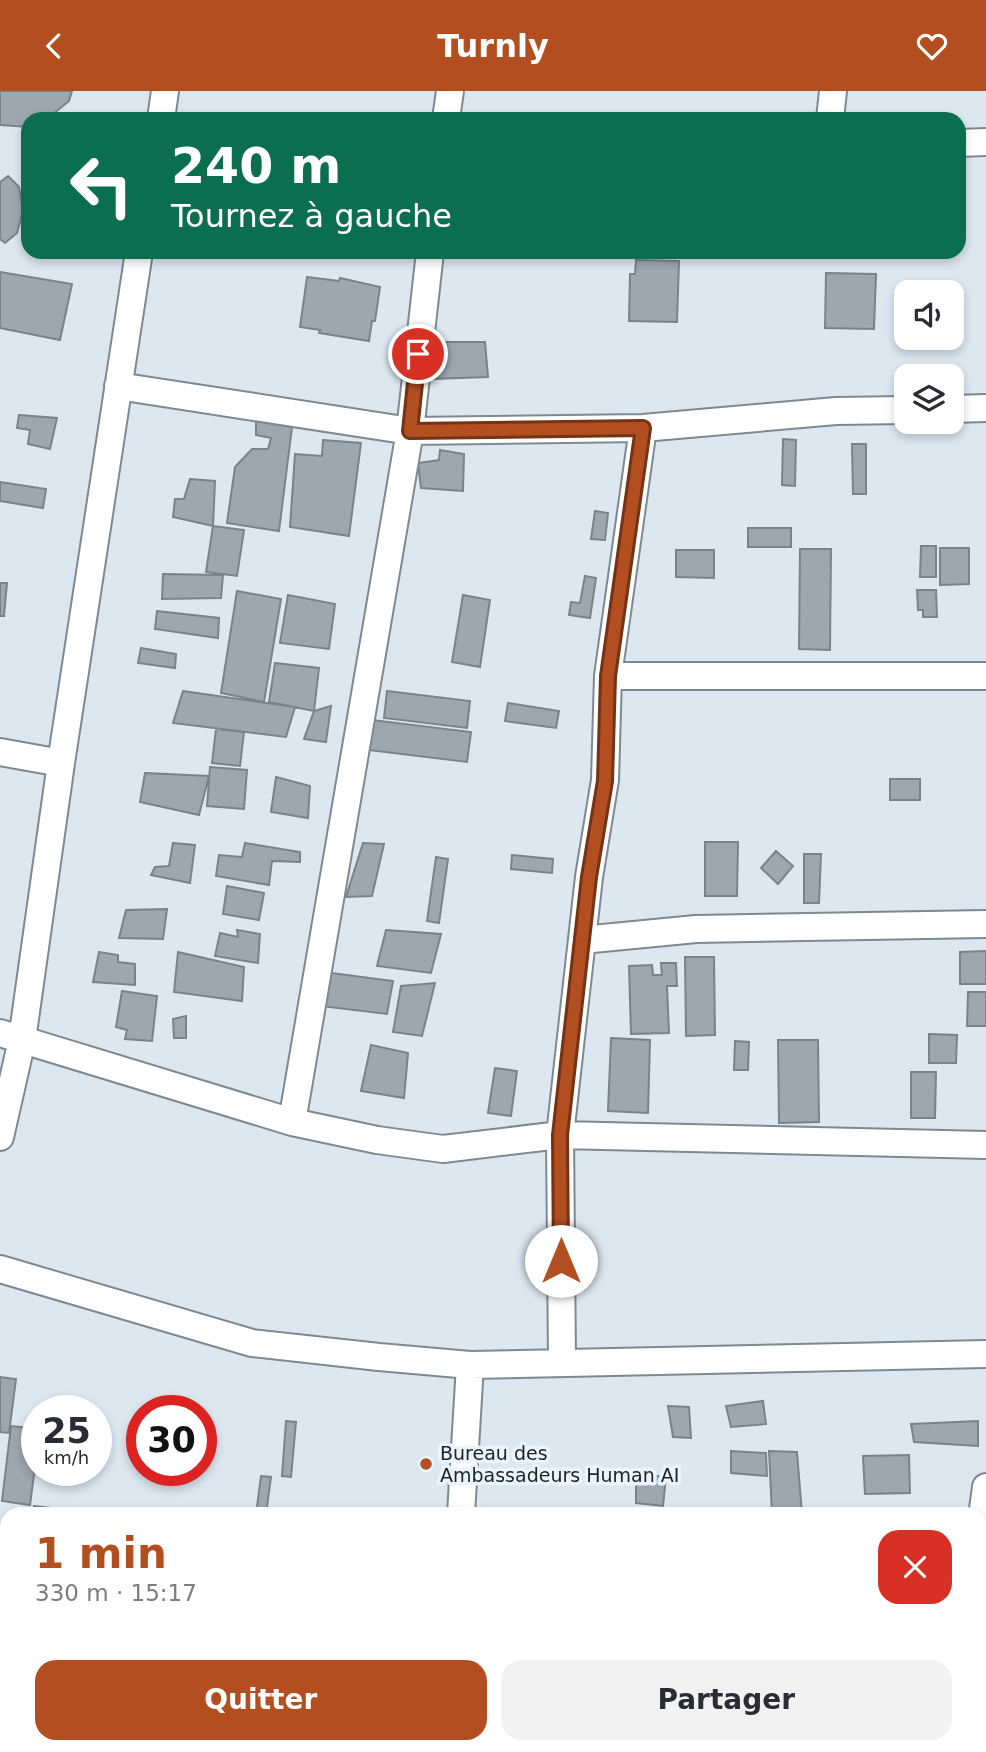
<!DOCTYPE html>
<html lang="fr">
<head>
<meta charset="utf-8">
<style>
	:root { --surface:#fff; --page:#f2f2f3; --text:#2b2b33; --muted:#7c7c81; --accent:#b34e21 }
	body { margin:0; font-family:"DejaVu Sans",sans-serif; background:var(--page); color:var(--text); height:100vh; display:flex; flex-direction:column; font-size:26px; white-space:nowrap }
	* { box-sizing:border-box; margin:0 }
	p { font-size:23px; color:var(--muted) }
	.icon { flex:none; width:38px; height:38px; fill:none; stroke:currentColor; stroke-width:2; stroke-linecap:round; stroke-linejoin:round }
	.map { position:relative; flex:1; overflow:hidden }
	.sheet { position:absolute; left:0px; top:1416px; width:987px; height:247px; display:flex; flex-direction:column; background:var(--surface); border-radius:21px 21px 0 0; box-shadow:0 4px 10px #0003 }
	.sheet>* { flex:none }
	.top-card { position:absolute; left:21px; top:21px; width:945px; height:147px; border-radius:21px; box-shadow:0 4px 10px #0003; background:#0b6e4f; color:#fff; overflow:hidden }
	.controls { position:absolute; left:894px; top:189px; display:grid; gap:14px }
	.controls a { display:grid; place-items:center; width:70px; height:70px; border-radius:14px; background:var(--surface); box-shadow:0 4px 10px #0003; font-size:35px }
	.speed { position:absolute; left:21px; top:1304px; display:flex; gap:14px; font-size:35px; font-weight:700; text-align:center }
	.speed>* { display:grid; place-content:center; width:91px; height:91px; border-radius:50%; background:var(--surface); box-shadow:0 4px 10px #0003; line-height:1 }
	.speed small { font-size:18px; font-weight:400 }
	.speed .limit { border:10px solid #d22; background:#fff; color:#111 }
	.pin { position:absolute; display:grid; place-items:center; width:60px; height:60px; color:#fff; margin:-30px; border:4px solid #fff; border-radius:50%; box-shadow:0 2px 7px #0007 }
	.me { position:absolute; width:77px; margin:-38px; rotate:0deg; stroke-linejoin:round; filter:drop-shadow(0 0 5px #0008) }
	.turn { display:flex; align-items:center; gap:24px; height:147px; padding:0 35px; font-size:32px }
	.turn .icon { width:91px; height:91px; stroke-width:2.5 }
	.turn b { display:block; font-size:49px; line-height:60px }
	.round { display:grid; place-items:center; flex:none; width:74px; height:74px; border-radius:21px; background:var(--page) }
	.overview { display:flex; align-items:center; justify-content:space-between; height:119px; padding:0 35px }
	h1 { font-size:42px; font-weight:600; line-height:52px; color:var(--accent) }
	.cta { display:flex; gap:14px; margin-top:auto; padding:14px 35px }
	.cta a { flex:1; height:80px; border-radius:21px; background:var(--accent); color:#fff; font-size:28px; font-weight:600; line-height:80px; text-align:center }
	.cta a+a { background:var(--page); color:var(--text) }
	header { display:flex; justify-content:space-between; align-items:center; height:91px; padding:0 35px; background:var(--accent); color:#fff; font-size:32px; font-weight:600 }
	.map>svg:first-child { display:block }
	.building { fill:#9da7b0; stroke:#79838b; stroke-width:2 }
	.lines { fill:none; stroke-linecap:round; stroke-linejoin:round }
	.minor-casing { stroke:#7f8991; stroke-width:30 }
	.minor { stroke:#fff; stroke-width:26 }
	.route-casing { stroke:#743315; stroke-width:18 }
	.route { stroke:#b34e21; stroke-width:12 }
	.poi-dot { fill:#b34e21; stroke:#e9f4fd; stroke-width:2.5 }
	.labels { text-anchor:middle; stroke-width:7; stroke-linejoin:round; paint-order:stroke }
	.poi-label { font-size:19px; fill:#1e2225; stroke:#e9f4fd; text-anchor:start }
</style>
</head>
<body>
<header><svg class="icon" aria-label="back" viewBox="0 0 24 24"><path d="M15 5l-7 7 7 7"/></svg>Turnly<svg class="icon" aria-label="heart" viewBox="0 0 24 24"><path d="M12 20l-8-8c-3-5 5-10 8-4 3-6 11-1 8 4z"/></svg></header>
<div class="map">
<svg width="986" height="1661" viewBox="0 0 986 1661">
	<rect width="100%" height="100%" fill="#dce7f0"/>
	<!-- building -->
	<path class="building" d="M 0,0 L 72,0 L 69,10 L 47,28 L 28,28 L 28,36 L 0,34 Z
		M 8,85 L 19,96 L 23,120 L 17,142 L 5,152 L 0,148 L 0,91 Z
		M 636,169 L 679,170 L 677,231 L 629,230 L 630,183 L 635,183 Z
		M 0,181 L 72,193 L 60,249 L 0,237 Z
		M 826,182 L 876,183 L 874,238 L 825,237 Z
		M 307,186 L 339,190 L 340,187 L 380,196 L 375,230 L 372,230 L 369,250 L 319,242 L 320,239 L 300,236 Z
		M 427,251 L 485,251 L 488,286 L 432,288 Z
		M 19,324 L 57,327 L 50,358 L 28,353 L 30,339 L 17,337 Z
		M 256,329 L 292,336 L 279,440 L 227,432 L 235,376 L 252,358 L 268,358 L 271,347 L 256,344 Z
		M 783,348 L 796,349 L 795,395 L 782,394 Z
		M 323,349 L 361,352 L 349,445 L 290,436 L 295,363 L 322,365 Z
		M 852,353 L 866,353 L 866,403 L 853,403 Z
		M 440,359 L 464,363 L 463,400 L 421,397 L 418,372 L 439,369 Z
		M 190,388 L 215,390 L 213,435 L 173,426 L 175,408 L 184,408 Z
		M 0,391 L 46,398 L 43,417 L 0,410 Z
		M 595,420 L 608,422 L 605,449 L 591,448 Z
		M 213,435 L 244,439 L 237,485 L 206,481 Z
		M 748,437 L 791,437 L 791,456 L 748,456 Z
		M 921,455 L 936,455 L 936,486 L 920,486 Z
		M 940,457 L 969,457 L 969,493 L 940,494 Z
		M 800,458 L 831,458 L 830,559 L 799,558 Z
		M 676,459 L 714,459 L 714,487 L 676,486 Z
		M 163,483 L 223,484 L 221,507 L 162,508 Z
		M 585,485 L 596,487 L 590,527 L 569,524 L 571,511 L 580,512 Z
		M 0,492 L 7,492 L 4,525 L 0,525 Z
		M 917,499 L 936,499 L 937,526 L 923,526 L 923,519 L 918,519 Z
		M 237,500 L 281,508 L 264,611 L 221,602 Z
		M 288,504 L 335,513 L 329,558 L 280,552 Z
		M 463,504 L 490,509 L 480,576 L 452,571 Z
		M 157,520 L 219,527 L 218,547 L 155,538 Z
		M 141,557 L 176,563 L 175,577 L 138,572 Z
		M 275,572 L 319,577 L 314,620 L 269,611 Z
		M 183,600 L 295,616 L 286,646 L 173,632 Z
		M 387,600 L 470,610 L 467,637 L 384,627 Z
		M 508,612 L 559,620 L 556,637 L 505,630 Z
		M 331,615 L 326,651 L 304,648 L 314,620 Z
		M 372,629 L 471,641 L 467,671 L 368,659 Z
		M 216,638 L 244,641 L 240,675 L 212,672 Z
		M 210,676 L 247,679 L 244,718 L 207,715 Z
		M 145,682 L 209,685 L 199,724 L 140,711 Z
		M 276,686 L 310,695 L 308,727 L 271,721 Z
		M 890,688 L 920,688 L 920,709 L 890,709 Z
		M 705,751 L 738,751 L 737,805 L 705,805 Z
		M 173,752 L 195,754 L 190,792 L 151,784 L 155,776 L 169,775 Z
		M 245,752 L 300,761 L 300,771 L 272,770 L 269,794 L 216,785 L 219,764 L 242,766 Z
		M 363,752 L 384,753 L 372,805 L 346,806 Z
		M 776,760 L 793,775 L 778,793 L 761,777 Z
		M 804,763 L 821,763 L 819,812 L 804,812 Z
		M 512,764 L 553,768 L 552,782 L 511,778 Z
		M 436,766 L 448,768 L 439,832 L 427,830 Z
		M 227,795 L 264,802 L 259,829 L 223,823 Z
		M 167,818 L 163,848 L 119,847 L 126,819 Z
		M 237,839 L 260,843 L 258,872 L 215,865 L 220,842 L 238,846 Z
		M 386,839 L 441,843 L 431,882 L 377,875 Z
		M 986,860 L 986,893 L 960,893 L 960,861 Z
		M 99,861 L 118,864 L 118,871 L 135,873 L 135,894 L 93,891 Z
		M 178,861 L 244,876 L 242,910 L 174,901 Z
		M 685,866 L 714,866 L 715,944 L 686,945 Z
		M 661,872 L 676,872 L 677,895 L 667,895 L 669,942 L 631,943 L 629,875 L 652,874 L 653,884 L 662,884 Z
		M 324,881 L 393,890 L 387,923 L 312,914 Z
		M 435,892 L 422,945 L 393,941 L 401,895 Z
		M 122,900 L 157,905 L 152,950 L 125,948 L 127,939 L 116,936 Z
		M 968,901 L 986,901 L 986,935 L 967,935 Z
		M 186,925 L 186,947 L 174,947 L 173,928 Z
		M 929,943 L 957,944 L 956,972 L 929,972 Z
		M 611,947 L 650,949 L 648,1022 L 608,1020 Z
		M 778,949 L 818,949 L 819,1031 L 779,1032 Z
		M 735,950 L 749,951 L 748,979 L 734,979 Z
		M 371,954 L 408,962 L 404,1007 L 361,1000 Z
		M 495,977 L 517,980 L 511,1025 L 488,1022 Z
		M 911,981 L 936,981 L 935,1027 L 911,1027 Z
		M 0,1286 L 16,1288 L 9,1342 L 0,1341 Z
		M 763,1310 L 766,1333 L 731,1336 L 726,1315 Z
		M 668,1315 L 689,1316 L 691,1347 L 673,1346 Z
		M 286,1330 L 296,1331 L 291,1386 L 282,1385 Z
		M 978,1330 L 978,1355 L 914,1351 L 911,1333 Z
		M 11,1335 L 37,1338 L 37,1361 L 30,1414 L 2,1410 Z
		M 731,1360 L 766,1362 L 767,1385 L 731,1382 Z
		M 769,1360 L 797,1361 L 802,1423 L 772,1423 Z
		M 909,1364 L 910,1402 L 865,1403 L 863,1365 Z
		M 636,1383 L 666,1386 L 663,1415 L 636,1412 Z
		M 261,1385 L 271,1386 L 266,1423 L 256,1423 Z
		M 34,1415 L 67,1419 L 67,1423 L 33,1423 Z
		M 535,1656 L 555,1656 L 555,1661 L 535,1661 Z
		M 616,1656 L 617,1661 L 589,1661 L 589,1657 Z
		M 839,1656 L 879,1660 L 878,1661 L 839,1661 Z
		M 905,1656 L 935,1656 L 935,1661 L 904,1661 Z"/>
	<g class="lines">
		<!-- minor casing -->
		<g class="minor-casing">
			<path id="minor" d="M 161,28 L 165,0
				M 446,28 L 450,0
				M 830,28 L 833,0
				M 959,52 L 986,51
				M 118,295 L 410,340 L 643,337 L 836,320 L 906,319
				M 952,318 L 986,317
				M 608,585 L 986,585
				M 0,661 L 61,672
				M 582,849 L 696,838 L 986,833
				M 0,942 L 292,1031 L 377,1049 L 443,1058 L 560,1044 L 986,1054
				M 292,1031 L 410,340 L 430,161
				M 0,1046 L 22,949 L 61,672 L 139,161
				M 0,1178 L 252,1252 L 379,1266 L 470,1274 L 986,1263
				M 562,1272 L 560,1044 L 589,786 L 605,689 L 608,585 L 643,337
				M 461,1423 L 470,1274
				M 980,1440 L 986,1396
				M 980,1539 L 986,1540
				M 0,1561 L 7,1561
				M 434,1661 L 435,1656
				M 955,1661 L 955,1656"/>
		</g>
		<!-- minor -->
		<use href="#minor" class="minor"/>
	</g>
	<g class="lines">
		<!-- route casing -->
		<g class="route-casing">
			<path id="route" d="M 418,263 L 410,340 L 643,337 L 608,585 L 605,690 L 589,786 L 560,1044 L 561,1170"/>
		</g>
		<!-- route -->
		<use href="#route" class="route"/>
	</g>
	<!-- markers -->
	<circle class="poi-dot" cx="426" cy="1373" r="7"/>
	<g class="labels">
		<!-- poi labels -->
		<g class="poi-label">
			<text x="440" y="1369">Bureau des<tspan x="440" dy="22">Ambassadeurs Human AI</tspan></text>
		</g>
	</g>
</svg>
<div class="controls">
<a><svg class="icon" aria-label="sound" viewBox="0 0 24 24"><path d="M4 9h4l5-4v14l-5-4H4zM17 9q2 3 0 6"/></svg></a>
<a><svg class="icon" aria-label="layers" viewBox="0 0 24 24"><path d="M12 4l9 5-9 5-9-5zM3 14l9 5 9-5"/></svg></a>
</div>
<div class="speed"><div>25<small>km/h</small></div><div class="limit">30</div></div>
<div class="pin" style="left:418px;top:263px;background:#d93025"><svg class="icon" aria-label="arrive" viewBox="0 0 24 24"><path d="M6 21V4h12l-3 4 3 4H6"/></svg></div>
<svg class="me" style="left:561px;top:1170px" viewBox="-20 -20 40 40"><circle r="19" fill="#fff"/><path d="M0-13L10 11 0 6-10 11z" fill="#b34e21"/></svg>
<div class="top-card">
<div class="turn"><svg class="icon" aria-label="left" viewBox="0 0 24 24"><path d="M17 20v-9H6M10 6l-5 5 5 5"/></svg><div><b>240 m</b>Tournez à gauche</div></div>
</div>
<section class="sheet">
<div class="overview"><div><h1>1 min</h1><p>330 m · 15:17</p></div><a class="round" style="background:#d93025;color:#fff"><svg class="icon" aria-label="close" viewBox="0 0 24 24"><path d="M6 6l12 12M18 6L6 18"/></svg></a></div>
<div class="cta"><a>Quitter</a><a>Partager</a></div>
</section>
</div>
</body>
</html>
